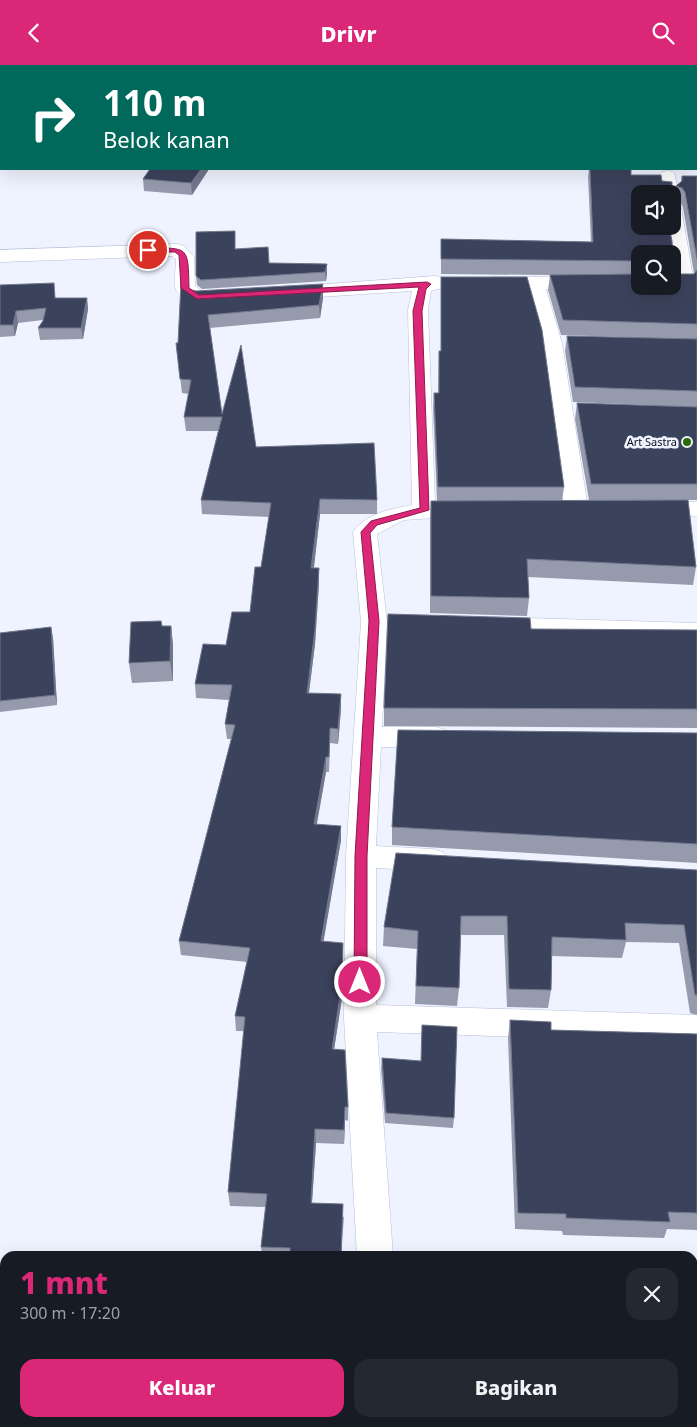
<!DOCTYPE html>
<html lang="id">
<head>
<meta charset="utf-8">
<style>
	:root { --surface:#171b24; --page:#242831; --text:#f1f3f6; --muted:#9ea1a6; --accent:#db2777 }
	body { margin:0; font-family:"Noto Sans",sans-serif; background:var(--page); color:var(--text); height:100vh; display:flex; flex-direction:column; font-size:19px; white-space:nowrap }
	* { box-sizing:border-box; margin:0 }
	p { font-size:16px; color:var(--muted) }
	.icon { flex:none; width:28px; height:28px; fill:none; stroke:currentColor; stroke-width:2; stroke-linecap:round; stroke-linejoin:round }
	.map { position:relative; flex:1; overflow:hidden }
	.drawer { position:absolute; left:0px; top:1186px; width:698px; height:176px; display:flex; flex-direction:column; background:var(--surface); border-radius:15px 15px 0 0; box-shadow:0 5px 20px #0002 }
	.drawer>* { flex:none }
	.hud { position:absolute; left:0px; top:0px; width:698px; height:105px; box-shadow:0 5px 20px #0002; background:#00695c; color:#fff; overflow:hidden }
	.controls { position:absolute; left:631px; top:120px; display:grid; gap:10px }
	.controls a { display:grid; place-items:center; width:50px; height:50px; border-radius:10px; background:var(--surface); box-shadow:0 5px 20px #0002; font-size:25px }
	.pin { position:absolute; display:grid; place-items:center; width:42px; height:42px; color:#fff; margin:-21px; border:2px solid #fff; border-radius:50%; box-shadow:0 1px 5px #0007 }
	.me { position:absolute; width:55px; margin:-28px; rotate:0deg; stroke-linejoin:round; filter:drop-shadow(0 0 4px #0008) }
	.turn { display:flex; align-items:center; gap:18px; height:105px; padding:0 20px; font-size:22px }
	.turn .icon { width:65px; height:65px; stroke-width:2.5 }
	.turn b { display:block; font-size:35px; line-height:42px }
	.round { display:grid; place-items:center; flex:none; width:52px; height:52px; border-radius:15px; background:var(--page) }
	.summary { display:flex; align-items:center; justify-content:space-between; height:85px; padding:0 20px }
	h1 { font-size:30px; font-weight:800; line-height:38px; color:var(--accent) }
	.cta { display:flex; gap:10px; margin-top:auto; padding:10px 20px }
	.cta a { flex:1; height:58px; border-radius:15px; background:var(--accent); color:#fff; font-size:20px; font-weight:800; line-height:58px; text-align:center }
	.cta a+a { background:var(--page); color:var(--text) }
	header { display:flex; justify-content:space-between; align-items:center; height:65px; padding:0 20px; background:var(--accent); color:#fff; font-size:22px; font-weight:800 }
	.map>svg:first-child { display:block }
	.lines { fill:none; stroke-linecap:round; stroke-linejoin:round }
	.minor-casing { stroke:#b6c0dd; stroke-width:1 }
	.minor { fill:#fff; fill-rule:evenodd }
	.wall { fill:#959aad; fill-rule:evenodd }
	.shaded-wall { fill:#71778c }
	.building { fill:#3b425b; stroke:#71778c }
	.route { fill:#db2777; stroke:#8e194d }
	.poi-dot { fill:#2a6c01; stroke:#eff3ff; stroke-width:2 }
	.labels { text-anchor:middle; stroke-width:5; stroke-linejoin:round; paint-order:stroke }
	.far-poi-label { font-size:11px; fill:#0c0f19; stroke:#eff3ff; text-anchor:end }
</style>
</head>
<body>
<header><svg class="icon" aria-label="back" viewBox="0 0 24 24"><path d="M15 5l-7 7 7 7"/></svg>Drivr<svg class="icon" aria-label="search" viewBox="0 0 24 24"><circle cx="10" cy="10" r="6"/><path d="M15 15l6 6"/></svg></header>
<div class="map">
<svg width="697" height="1362" viewBox="0 0 697 1362">
	<rect width="100%" height="100%" fill="#eff3ff"/>
	<g class="lines">
		<!-- minor casing -->
		<g class="minor-casing">
			<path id="minor" d="M 696,50 L 697,50 L 697,60 L 696,60 Z
				M 668,106 L 674,107 L 679,129 L 672,134 L 672,129 L 661,129 L 659,111 L 662,107 Z
				M 672,137 L 678,138 L 681,142 L 694,218 L 691,222 L 677,222 L 672,205 L 672,189 L 670,189 L 666,161 L 672,161 Z
				M 177,179 L 184,181 L 194,192 L 195,221 L 202,226 L 226,228 L 229,232 L 226,236 C 212,239 180,240 175,222 C 174,214 176,202 176,194 L 172,191 L 0,197 L 0,185 Z
				M 435,211 L 449,213 L 451,217 L 449,221 L 431,226 L 428,245 L 435,438 L 468,437 L 476,439 L 480,444 L 476,449 L 468,451 L 404,455 L 377,469 L 387,557 L 382,662 L 436,662 L 446,665 L 450,672 L 446,679 L 436,682 L 381,682 L 376,781 L 433,784 L 443,787 L 448,795 L 443,803 L 433,806 L 376,803 L 376,940 L 697,950 L 697,978 L 377,967 L 393,1191 L 357,1191 L 344,953 L 346,791 L 361,557 L 353,467 C 366,448 391,444 412,440 L 408,245 L 412,226 L 287,234 L 280,232 L 277,228 L 280,224 L 287,222 Z
				M 492,212 L 640,212 L 640,221 L 647,221 L 640,224 L 546,224 L 562,278 L 588,443 L 584,448 L 576,450 L 568,448 L 564,443 L 542,278 L 527,224 L 485,222 L 482,218 L 485,214 Z
				M 651,437 L 697,437 L 697,451 L 643,449 L 639,444 L 643,439 Z
				M 493,552 L 697,558 L 697,574 L 493,568 L 484,566 L 480,560 L 484,554 Z
				M 692,1201 L 697,1201 L 697,1237 L 692,1237 Z
				M 692,1342 L 697,1343 L 697,1362 L 665,1362 L 664,1358 L 692,1358 Z
				M 359,1358 L 399,1358 L 399,1362 L 359,1362 Z"/>
		</g>
		<!-- minor -->
		<use href="#minor" class="minor"/>
	</g>
	<!-- wall -->
	<path class="wall" d="M 209,104 L 192,130 L 144,126 L 143,114 Z
		M 589,104 L 631,104 L 631,110 L 640,129 L 673,191 L 678,209 L 694,209 L 694,208 L 683,142 L 680,137 L 673,135 L 676,121 L 681,117 L 682,111 L 697,111 L 697,342 L 573,337 L 565,286 L 567,271 L 655,273 L 561,270 L 548,225 L 550,210 L 441,209 L 441,174 L 591,177 L 588,112 ZM 640,189 L 672,221 L 640,221 Z
		M 235,184 L 269,198 L 327,199 L 327,208 L 326,216 L 202,224 L 197,220 L 196,211 Z
		M 441,212 L 564,422 L 562,436 L 696,502 L 693,520 L 528,512 L 529,533 L 527,551 L 430,548 L 430,454 L 431,436 L 437,436 L 433,342 L 434,328 L 438,328 L 439,286 L 441,286 Z
		M 0,220 L 56,233 L 87,233 L 88,244 L 83,274 L 40,275 L 38,263 L 43,255 L 18,258 L 15,271 L 0,272 Z
		M 188,224 L 196,226 L 323,233 L 320,253 L 210,263 L 222,349 L 256,382 L 377,435 L 377,449 L 320,449 L 314,503 L 319,503 L 319,518 L 315,579 L 309,628 L 341,644 L 338,679 L 330,678 L 329,707 L 326,707 L 317,759 L 341,775 L 323,877 L 342,933 L 334,984 L 348,1042 L 348,1056 L 345,1055 L 344,1079 L 316,1078 L 312,1138 L 344,1152 L 341,1191 L 262,1191 L 261,1182 L 266,1142 L 230,1141 L 228,1127 L 244,966 L 236,966 L 235,951 L 247,897 L 181,890 L 179,876 L 231,674 L 227,674 L 225,659 L 229,635 L 196,633 L 195,619 L 226,580 L 250,547 L 261,502 L 269,452 L 202,449 L 201,435 L 218,366 L 186,366 L 184,352 L 189,329 L 182,328 L 176,278 L 178,278 Z
		M 577,338 L 697,342 L 697,435 L 589,435 L 575,354 Z
		M 162,561 L 171,561 L 173,580 L 173,616 L 132,618 L 129,598 Z
		M 51,562 L 53,573 L 57,640 L 0,647 L 0,568 Z
		M 531,564 L 697,565 L 697,663 L 384,661 L 384,643 Z
		M 697,668 L 697,798 L 392,780 L 392,762 Z
		M 697,805 L 697,950 L 690,948 L 679,878 L 626,877 L 622,893 L 552,891 L 551,925 L 548,943 L 507,942 L 504,870 L 461,870 L 459,923 L 457,941 L 415,939 L 417,884 L 383,881 L 384,862 Z
		M 510,955 L 551,965 L 697,969 L 697,1165 L 667,1164 L 664,1173 L 563,1170 L 562,1166 L 515,1164 L 508,973 Z
		M 382,993 L 421,996 L 454,1053 L 453,1063 L 385,1058 L 381,1003 Z
		M 697,1235 L 697,1262 L 694,1243 Z"/>
	<!-- shaded-wall -->
	<path class="shaded-wall" d="M 201,104 L 209,104 L 192,130 L 191,118 Z
		M 327,199 L 327,208 L 326,216 L 325,207 Z
		M 323,219 L 323,233 L 320,253 L 319,240 Z
		M 87,233 L 88,244 L 83,274 L 81,263 Z
		M 16,246 L 18,258 L 15,271 L 13,260 Z
		M 320,434 L 320,449 L 312,517 L 311,503 Z
		M 319,503 L 319,518 L 315,579 L 307,642 L 307,628 Z
		M 171,561 L 173,580 L 173,616 L 170,596 Z
		M 51,562 L 53,573 L 57,640 L 55,630 Z
		M 341,629 L 341,644 L 338,679 L 338,664 Z
		M 326,692 L 326,707 L 314,773 L 314,759 Z
		M 341,761 L 341,775 L 321,891 L 321,876 Z
		M 343,878 L 342,933 L 332,998 L 332,984 Z
		M 345,1042 L 345,1055 L 344,1079 L 344,1065 Z
		M 315,1064 L 316,1078 L 311,1151 L 311,1138 Z"/>
	<!-- building -->
	<path class="building" d="M 308,0 L 330,0 L 330,1 L 307,1 Z
		M 387,0 L 532,0 L 532,1 L 387,1 Z
		M 150,104 L 201,104 L 191,118 L 143,114 Z
		M 590,104 L 631,104 L 631,110 L 661,110 L 662,116 L 672,117 L 672,129 L 640,129 L 640,161 L 669,161 L 672,176 L 673,191 L 678,209 L 694,209 L 697,205 L 697,259 L 563,255 L 550,210 L 640,209 L 640,221 L 672,221 L 672,189 L 640,189 L 640,196 L 441,194 L 441,174 L 593,177 Z
		M 682,111 L 697,111 L 697,194 L 685,127 L 682,123 L 676,121 L 682,116 Z
		M 235,166 L 235,184 L 268,182 L 269,198 L 327,199 L 325,207 L 201,215 L 196,211 L 196,167 Z
		M 441,212 L 527,212 L 542,265 L 564,422 L 438,422 L 434,328 L 439,328 L 439,286 L 441,286 Z
		M 54,218 L 55,233 L 87,233 L 81,263 L 38,263 L 43,256 L 46,243 L 16,246 L 13,260 L 0,260 L 0,220 Z
		M 181,218 L 188,224 L 196,226 L 323,219 L 319,240 L 208,250 L 222,349 L 241,280 L 256,382 L 374,378 L 377,435 L 320,434 L 311,503 L 319,503 L 315,564 L 307,628 L 341,629 L 338,664 L 330,663 L 329,692 L 326,692 L 314,759 L 341,761 L 321,876 L 343,878 L 342,918 L 332,984 L 345,985 L 348,1042 L 345,1042 L 344,1065 L 315,1064 L 311,1138 L 343,1139 L 341,1191 L 290,1191 L 290,1183 L 261,1182 L 267,1129 L 228,1127 L 245,952 L 235,951 L 250,883 L 179,876 L 235,660 L 225,659 L 232,620 L 195,619 L 203,579 L 226,580 L 232,547 L 250,547 L 255,502 L 261,502 L 271,438 L 201,435 L 222,352 L 184,352 L 191,315 L 180,314 L 176,278 L 178,278 Z
		M 567,271 L 697,274 L 697,326 L 575,322 Z
		M 577,338 L 697,342 L 697,419 L 591,419 Z
		M 688,435 L 696,502 L 527,494 L 529,533 L 431,531 L 431,436 Z
		M 388,549 L 530,553 L 531,564 L 697,565 L 697,644 L 384,643 Z
		M 161,556 L 162,561 L 171,561 L 170,596 L 129,598 L 131,557 Z
		M 51,562 L 55,630 L 0,636 L 0,568 Z
		M 398,665 L 697,668 L 697,779 L 392,762 Z
		M 396,788 L 697,805 L 697,930 L 695,930 L 684,860 L 625,858 L 626,875 L 552,872 L 551,925 L 509,924 L 507,851 L 461,851 L 459,923 L 416,921 L 418,866 L 384,862 Z
		M 510,955 L 551,957 L 551,965 L 697,969 L 697,1148 L 668,1147 L 670,1157 L 566,1153 L 566,1149 L 518,1148 Z
		M 422,960 L 457,962 L 454,1053 L 386,1048 L 382,993 L 421,996 Z
		M 430,1358 L 645,1358 L 646,1362 L 430,1362 Z"/>
	<!-- route -->
	<path class="route" d="M 148,183 C 189,183 188,181 189,223 L 199,230 L 427,217 L 431,219 L 426,224 L 422,246 L 429,445 L 377,460 L 370,468 L 379,556 L 367,791 L 367,917 L 360,922 L 354,917 L 355,791 L 369,556 L 361,467 L 371,456 L 420,443 L 413,246 L 419,222 L 197,234 L 181,223 L 179,190 L 175,187 L 145,187 L 144,185 Z"/>
	<!-- markers -->
	<circle class="poi-dot" cx="687" cy="377" r="5"/>
	<g class="labels">
		<!-- far-poi labels -->
		<g class="far-poi-label">
			<text x="677" y="381">Art Sastra</text>
		</g>
	</g>
</svg>
<div class="controls">
<a><svg class="icon" aria-label="sound" viewBox="0 0 24 24"><path d="M4 9h4l5-4v14l-5-4H4zM17 9q2 3 0 6"/></svg></a>
<a><svg class="icon" aria-label="search" viewBox="0 0 24 24"><circle cx="10" cy="10" r="6"/><path d="M15 15l6 6"/></svg></a>
</div>
<div class="pin" style="left:148px;top:185px;background:#d93025"><svg class="icon" aria-label="arrive" viewBox="0 0 24 24"><path d="M6 21V4h12l-3 4 3 4H6"/></svg></div>
<svg class="me" style="left:360px;top:917px" viewBox="-20 -20 40 40"><circle r="17" fill="#db2777" stroke="#fff" stroke-width="3"/><path d="M0-11L8 9 0 5-8 9z" fill="#fff"/></svg>
<div class="hud">
<div class="turn"><svg class="icon" aria-label="right" viewBox="0 0 24 24"><path d="M7 20v-9h11M14 6l5 5-5 5"/></svg><div><b>110 m</b>Belok kanan</div></div>
</div>
<section class="drawer">
<div class="summary"><div><h1>1 mnt</h1><p>300 m · 17:20</p></div><a class="round"><svg class="icon" aria-label="close" viewBox="0 0 24 24"><path d="M6 6l12 12M18 6L6 18"/></svg></a></div>
<div class="cta"><a>Keluar</a><a>Bagikan</a></div>
</section>
</div>
</body>
</html>
